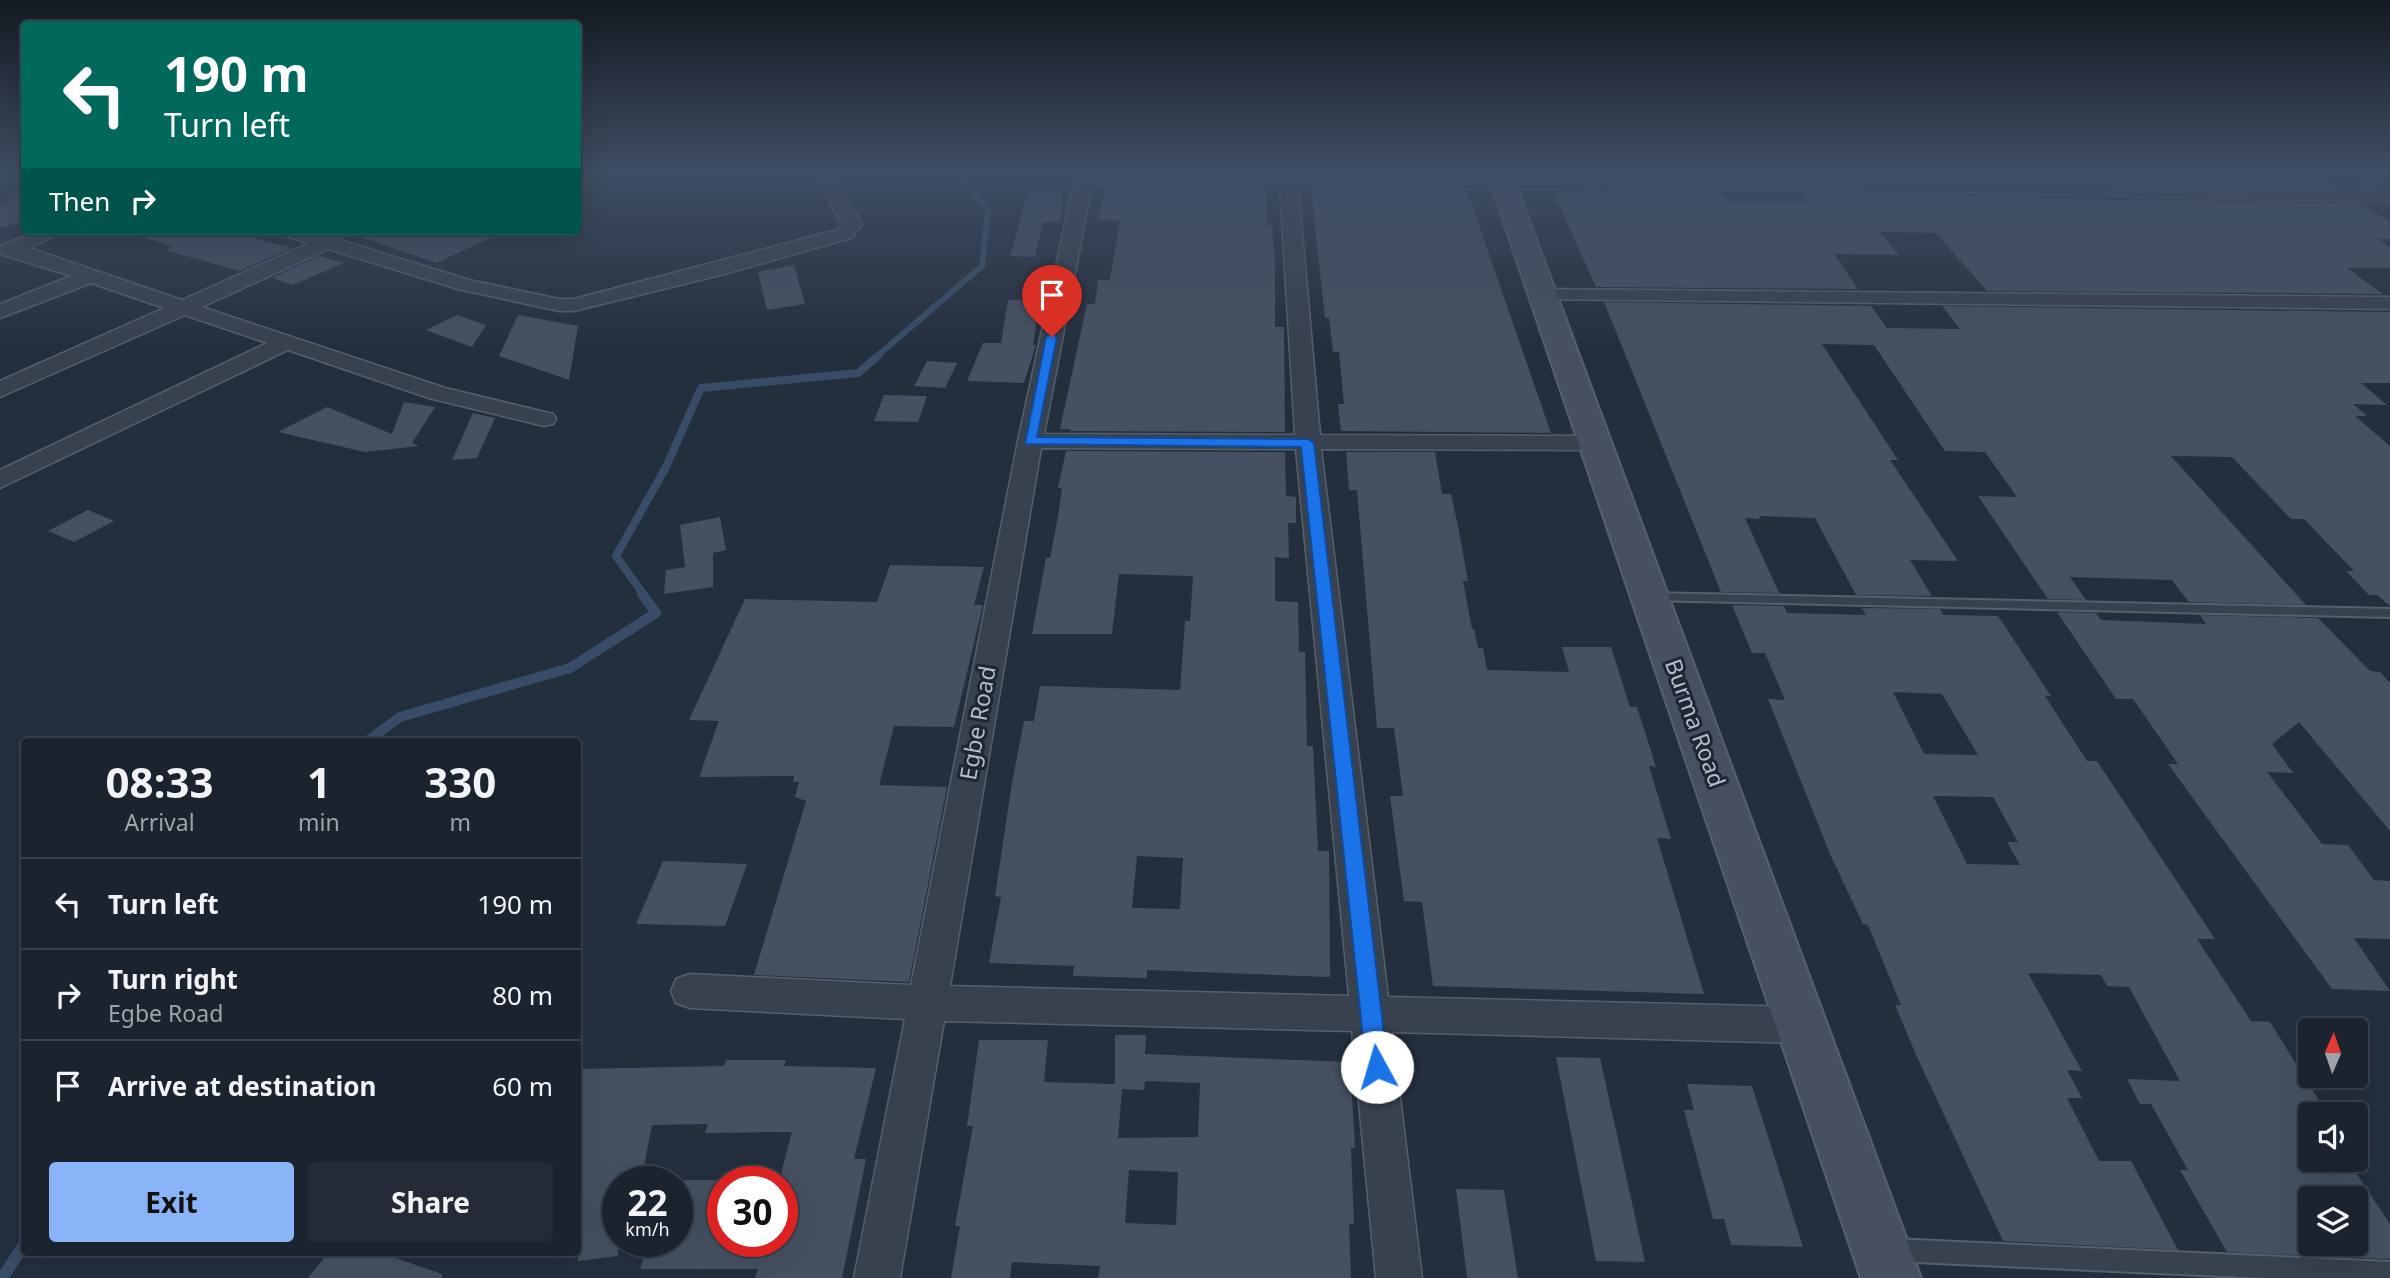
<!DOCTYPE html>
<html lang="en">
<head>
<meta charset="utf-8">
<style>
	:root { --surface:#1b232e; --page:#242b36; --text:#f1f3f6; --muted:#a0a4aa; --line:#39404a; --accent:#8ab4f8 }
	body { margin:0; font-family:"Noto Sans",sans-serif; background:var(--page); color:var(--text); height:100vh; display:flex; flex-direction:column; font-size:26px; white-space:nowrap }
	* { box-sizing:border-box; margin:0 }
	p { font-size:23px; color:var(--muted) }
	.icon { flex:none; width:38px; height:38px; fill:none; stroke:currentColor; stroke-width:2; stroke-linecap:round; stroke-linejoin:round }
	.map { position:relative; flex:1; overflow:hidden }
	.drawer { position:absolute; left:21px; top:738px; width:560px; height:518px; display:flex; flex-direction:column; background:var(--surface); border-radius:7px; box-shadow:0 7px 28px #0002,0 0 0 2px var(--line) }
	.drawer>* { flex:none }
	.top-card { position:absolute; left:21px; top:21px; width:560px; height:214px; border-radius:7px; box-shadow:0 7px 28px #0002,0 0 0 2px var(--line); background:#00695c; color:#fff; overflow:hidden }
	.needle { width:46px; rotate:2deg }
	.buttons { position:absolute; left:2298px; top:1018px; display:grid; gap:14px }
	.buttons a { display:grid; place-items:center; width:70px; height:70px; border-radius:7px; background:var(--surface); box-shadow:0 7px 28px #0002,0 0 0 2px var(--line); font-size:35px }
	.speed { position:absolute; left:602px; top:1166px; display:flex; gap:14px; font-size:35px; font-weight:700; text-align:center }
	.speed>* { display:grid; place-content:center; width:91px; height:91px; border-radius:50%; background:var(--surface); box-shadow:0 7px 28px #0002,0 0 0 2px var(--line); line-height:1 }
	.speed small { font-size:18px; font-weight:400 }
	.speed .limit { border:10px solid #d22; background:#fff; color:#111 }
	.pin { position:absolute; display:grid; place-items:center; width:60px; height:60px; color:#fff; margin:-72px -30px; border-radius:50% 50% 50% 0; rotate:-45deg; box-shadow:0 0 7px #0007 }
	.pin .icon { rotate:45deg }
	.me { position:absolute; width:77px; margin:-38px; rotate:354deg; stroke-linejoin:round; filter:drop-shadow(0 0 5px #0008) }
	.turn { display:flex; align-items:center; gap:24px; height:147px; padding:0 28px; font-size:32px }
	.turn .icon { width:91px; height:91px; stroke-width:2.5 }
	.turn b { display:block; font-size:49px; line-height:60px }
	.then { display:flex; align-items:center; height:66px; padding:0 28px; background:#0003; gap:14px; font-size:26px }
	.eta { display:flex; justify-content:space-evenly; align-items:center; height:119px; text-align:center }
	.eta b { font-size:42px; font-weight:700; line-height:49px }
	.cta { display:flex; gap:14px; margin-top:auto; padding:14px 28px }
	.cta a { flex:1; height:80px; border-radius:7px; background:var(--accent); color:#111; font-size:28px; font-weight:700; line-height:80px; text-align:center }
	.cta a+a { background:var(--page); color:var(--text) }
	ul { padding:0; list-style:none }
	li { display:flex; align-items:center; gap:21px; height:91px; padding:0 28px; border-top:2px solid var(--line) }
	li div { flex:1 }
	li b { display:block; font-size:26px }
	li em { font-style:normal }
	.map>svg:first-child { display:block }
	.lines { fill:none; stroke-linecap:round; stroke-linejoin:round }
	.stream-far3 { stroke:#394c67; stroke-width:6 }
	.stream-far2 { stroke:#394c67; stroke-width:8 }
	.stream-far1 { stroke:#394c67; stroke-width:10 }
	.stream { stroke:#394c67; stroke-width:12 }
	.building { fill:#455162; fill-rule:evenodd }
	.lane-casing { stroke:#565f6c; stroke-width:4 }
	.street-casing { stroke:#565f6c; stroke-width:3 }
	.secondary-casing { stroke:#565f6c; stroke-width:4 }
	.lane { fill:#38414e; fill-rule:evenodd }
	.street { fill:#38414e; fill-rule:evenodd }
	.secondary { fill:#465061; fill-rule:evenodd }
	.route { fill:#1a73e8; stroke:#114b97; stroke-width:2 }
	.labels { text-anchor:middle; stroke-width:6; stroke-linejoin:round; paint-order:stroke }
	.street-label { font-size:23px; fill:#b4bcc9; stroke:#1d2633 }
</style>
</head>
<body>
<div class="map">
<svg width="2390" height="1278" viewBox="0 0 2390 1278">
	<rect width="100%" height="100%" fill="#242f3e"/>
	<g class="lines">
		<!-- stream-far3 -->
		<path class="stream-far3" d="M 876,357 L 982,266 L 988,209 L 953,169"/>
		<!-- stream-far2 -->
		<path class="stream-far2" d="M 644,595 L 616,556 L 666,467 L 701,388 L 858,373 L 878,356"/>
		<!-- stream-far1 -->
		<path class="stream-far1" d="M 366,742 L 400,717 L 570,668 L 656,613 L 642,594"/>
		<!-- stream -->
		<path class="stream" d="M 2,1278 L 24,1245"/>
	</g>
	<!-- building -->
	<path class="building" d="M 1113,169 L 1266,169 L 1266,173 L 1113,172 Z
		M 1309,169 L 1461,171 L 1462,175 L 1310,173 Z
		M 1542,169 L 1706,169 L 1712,177 L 1546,176 Z
		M 1781,169 L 2155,173 L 2149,169 L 2277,169 L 2283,173 L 2315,173 L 2335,187 L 1788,178 Z
		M 1110,188 L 1266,189 L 1267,225 L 1272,225 L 1275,263 L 1275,327 L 1284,327 L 1285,432 L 1070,431 L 1071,429 L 1060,429 L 1087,304 L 1095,304 L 1098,280 L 1110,280 L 1120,221 L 1098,220 L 1104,189 Z
		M 24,190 L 24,221 L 0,228 L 0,207 Z
		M 1311,190 L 1467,191 L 1551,433 L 1341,431 L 1338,404 L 1344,404 L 1339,352 L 1333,352 L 1329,318 L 1325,318 Z
		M 1062,191 L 1060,222 L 1043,222 L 1035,257 L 1010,256 L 1028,192 Z
		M 1553,192 L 1721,193 L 1731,202 L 1806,202 L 1800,193 L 2361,204 L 2390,221 L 2390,239 L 2377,239 L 2390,247 L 2390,268 L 2347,268 L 2383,294 L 1987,291 L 1936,233 L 1880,232 L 1899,255 L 1834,254 L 1858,289 L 1596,287 Z
		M 141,231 L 226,231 L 291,248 L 240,271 L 165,250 L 173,247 L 140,236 Z
		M 355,231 L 506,231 L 436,263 L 355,235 Z
		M 319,256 L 344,263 L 293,285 L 272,278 Z
		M 794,265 L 805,304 L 767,310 L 758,272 Z
		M 1040,299 L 1033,345 L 1036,345 L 1024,383 L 967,381 L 983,343 L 1001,343 L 1008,300 Z
		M 1604,302 L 1871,306 L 1887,328 L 1960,329 L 1942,306 L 2390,312 L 2390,383 L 2361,383 L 2387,405 L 2353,404 L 2367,416 L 2355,416 L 2390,446 L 2390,606 L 2377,595 L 2369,595 L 2346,571 L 2354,571 L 2304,519 L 2291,519 L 2232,457 L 2171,456 L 2306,605 L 2189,602 L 2172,580 L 2070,577 L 2086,600 L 2048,599 L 1978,496 L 2017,497 L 1985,452 L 1945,451 L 1874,345 L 1822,344 L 1898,460 L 1890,460 L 1958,561 L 1910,560 L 1932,596 L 1856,595 L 1815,518 L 1759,516 L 1760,519 L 1745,518 L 1779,593 L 1721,592 Z
		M 457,315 L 486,325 L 472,347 L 426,330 Z
		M 518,315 L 578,326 L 569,380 L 499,356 Z
		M 927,361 L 957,363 L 945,388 L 914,386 Z
		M 884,395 L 927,396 L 918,422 L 874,421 Z
		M 404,402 L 435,407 L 412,443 L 419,446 L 365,452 L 278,432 L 327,407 L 392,434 Z
		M 473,413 L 495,418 L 477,458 L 452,460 Z
		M 1066,451 L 1285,452 L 1286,496 L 1296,497 L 1296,523 L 1288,523 L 1289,558 L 1275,557 L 1275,601 L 1298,602 L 1299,652 L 1305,652 L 1307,746 L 1313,746 L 1318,851 L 1329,851 L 1330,977 L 1147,970 L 1147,978 L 1073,976 L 1074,966 L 989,963 L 1001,897 L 995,896 L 1012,783 L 1024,721 L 1034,721 L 1040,686 L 1180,690 L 1185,621 L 1190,621 L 1193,576 L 1119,574 L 1112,634 L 1032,634 L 1046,558 L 1050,558 L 1058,517 L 1062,488 L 1058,488 ZM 1137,856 L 1183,858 L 1180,909 L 1132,908 Z
		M 1346,452 L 1435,452 L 1442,494 L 1451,494 L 1458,526 L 1468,581 L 1463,581 L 1472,629 L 1474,629 L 1478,648 L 1483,648 L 1487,670 L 1569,672 L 1562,647 L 1611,647 L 1630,707 L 1637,707 L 1656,767 L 1649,766 L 1671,839 L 1657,838 L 1704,994 L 1433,986 L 1422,902 L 1404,901 L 1390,796 L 1403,796 L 1394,728 L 1377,728 L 1357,490 L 1349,490 Z
		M 88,510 L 114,521 L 74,542 L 48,531 Z
		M 720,517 L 726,550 L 713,553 L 713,587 L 664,594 L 666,570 L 685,567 L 680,525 Z
		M 890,565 L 984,567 L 974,605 L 983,605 L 954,727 L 894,726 L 879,785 L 947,787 L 909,982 L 754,975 L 806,801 L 795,797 L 799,782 L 793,782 L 794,776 L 699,777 L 719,721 L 689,720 L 745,599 L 877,602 Z
		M 1732,605 L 1784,606 L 1787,613 L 1866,615 L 1862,608 L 1940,609 L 1943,615 L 1998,616 L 2051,696 L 2045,696 L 2087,761 L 2097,761 L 2215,939 L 2197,939 L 2251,1021 L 2270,1022 L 2328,1115 L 2310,1115 L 2310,1170 L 2354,1170 L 2390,1224 L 2390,1259 L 2356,1258 L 2356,1199 L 2310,1199 L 2310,1256 L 2227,1252 L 2180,1170 L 2188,1170 L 2151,1104 L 2140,1104 L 2127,1079 L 2180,1081 L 2129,987 L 2107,986 L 2101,975 L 2028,973 L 2082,1071 L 2067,1070 L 2082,1098 L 2067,1098 L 2099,1161 L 2131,1161 L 2178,1250 L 2003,1241 L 1917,1057 L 1895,1005 L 1901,1005 L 1868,925 L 1863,924 L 1830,854 L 1768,699 L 1785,700 L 1765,653 L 1752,653 ZM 1893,692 L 1942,694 L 1978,755 L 1924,754 ZM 1933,796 L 1993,797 L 2018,842 L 2007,842 L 2020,865 L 1967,864 Z
		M 2057,612 L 2096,613 L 2101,620 L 2206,624 L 2200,615 L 2318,618 L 2370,671 L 2380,672 L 2390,683 L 2390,831 L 2299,722 L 2272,744 L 2293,773 L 2267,772 L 2322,844 L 2348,845 L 2374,880 L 2390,881 L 2390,939 L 2354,938 L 2390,991 L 2332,989 L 2168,764 L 2178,764 L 2133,699 L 2116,699 Z
		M 663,861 L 747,864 L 725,926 L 636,924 Z
		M 1115,1035 L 1146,1035 L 1145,1054 L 1350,1062 L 1355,1148 L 1351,1148 L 1354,1224 L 1349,1224 L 1351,1278 L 1098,1278 L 1100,1266 L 1012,1262 L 1010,1278 L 951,1278 L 960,1226 L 955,1226 L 973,1126 L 967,1126 L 979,1040 L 1048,1040 L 1044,1082 L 1115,1084 ZM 1145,1081 L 1200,1083 L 1198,1137 L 1118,1138 L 1122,1089 L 1144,1090 ZM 1129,1170 L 1178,1172 L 1176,1225 L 1125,1223 Z
		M 1556,1057 L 1600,1058 L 1645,1262 L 1596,1261 Z
		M 726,1060 L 786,1060 L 784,1066 L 876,1068 L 854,1159 L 866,1159 L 842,1278 L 755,1278 L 758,1269 L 640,1269 L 648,1241 L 677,1241 L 677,1180 L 723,1180 L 723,1241 L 782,1241 L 782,1170 L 792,1132 L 705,1133 L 708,1124 L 652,1125 L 641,1181 L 618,1181 L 618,1256 L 578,1261 L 578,1069 L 724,1066 Z
		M 1687,1084 L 1752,1086 L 1803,1247 L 1731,1245 L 1724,1219 L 1713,1219 L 1684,1110 L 1694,1110 Z
		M 1456,1189 L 1504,1190 L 1518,1278 L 1467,1278 Z
		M 328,1253 L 381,1253 L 442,1274 L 442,1278 L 308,1278 Z"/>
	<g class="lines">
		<!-- lane casing -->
		<g class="lane-casing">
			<path id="lane" d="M 1652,593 L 2390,609 L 2390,617 L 1647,600 L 1645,597 L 1647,594 Z
				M 1893,1239 L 2390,1262 L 2390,1278 L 2266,1278 L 1893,1261 L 1885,1258 L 1882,1250 L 1885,1242 Z"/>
		</g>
		<!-- street casing -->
		<g class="street-casing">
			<path id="street" d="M 816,169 L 834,169 L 837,184 L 862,224 L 851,238 L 724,274 L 574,311 L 559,311 L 458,289 L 328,249 L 202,307 L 445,388 L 553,414 L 556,419 L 553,424 L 544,426 L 429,398 L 288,350 L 0,488 L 0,470 L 267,343 L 185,315 L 0,397 L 0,381 L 164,308 L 91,283 L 0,318 L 0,304 L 71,276 L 0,254 L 0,246 L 37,231 L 64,231 L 29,248 L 182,300 L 309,243 L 282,235 L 279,231 L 342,235 L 343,241 L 469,280 L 559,299 L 574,299 L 837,230 L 842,224 L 819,184 Z
				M 1077,169 L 1095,169 L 1094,175 L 1280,176 L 1279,169 L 1297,169 L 1298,176 L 1951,182 L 2374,190 L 2339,169 L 2361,169 L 2390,184 L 2390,202 L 1951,192 L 1298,187 L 1320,435 L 1596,436 L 1605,438 L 1608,443 L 1605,448 L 1596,450 L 1321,449 L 1388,997 L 1803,1007 L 1817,1013 L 1823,1025 L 1817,1037 L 1803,1043 L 1392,1032 L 1422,1278 L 1376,1278 L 1352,1031 L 944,1021 L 900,1278 L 854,1278 L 905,1019 L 690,1008 L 676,1003 L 671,991 L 676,979 L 690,974 L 911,985 L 1018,441 ZM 1092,185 L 1280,187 L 1295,435 L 1044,434 ZM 1041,448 L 1296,449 L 1349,996 L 950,986 Z
				M 1543,289 L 2390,297 L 2390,309 L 1536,299 L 1532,295 Z"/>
		</g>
		<!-- secondary casing -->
		<g class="secondary-casing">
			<path id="secondary" d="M 1486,169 L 1510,169 L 1921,1278 L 1861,1278 Z"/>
		</g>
		<!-- lane -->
		<use href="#lane" class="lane"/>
		<!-- street -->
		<use href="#street" class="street"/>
		<!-- secondary -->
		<use href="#secondary" class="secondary"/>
	</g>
	<!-- sky -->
	<linearGradient id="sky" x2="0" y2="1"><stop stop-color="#141a22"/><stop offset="0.49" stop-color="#3f4d63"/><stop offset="1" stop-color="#3f4d63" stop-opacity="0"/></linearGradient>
	<rect width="2390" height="348" fill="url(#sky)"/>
	<!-- route -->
	<path class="route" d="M 1052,333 L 1057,337 L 1037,437 L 1308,439 L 1314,443 L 1388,1067 L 1385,1074 L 1377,1077 L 1369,1074 L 1366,1067 L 1301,447 L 1025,444 L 1046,337 Z"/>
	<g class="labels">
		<!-- street labels -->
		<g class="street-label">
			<text transform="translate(978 723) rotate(-80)" y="8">Egbe Road</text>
			<text transform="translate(1695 723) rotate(70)" y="8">Burma Road</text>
		</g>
	</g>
</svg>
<div class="buttons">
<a><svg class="needle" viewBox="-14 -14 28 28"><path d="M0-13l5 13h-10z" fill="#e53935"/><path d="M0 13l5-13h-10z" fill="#a0a4aa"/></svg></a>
<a><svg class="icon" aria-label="sound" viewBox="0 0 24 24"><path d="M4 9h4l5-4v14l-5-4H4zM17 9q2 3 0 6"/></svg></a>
<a><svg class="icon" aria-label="layers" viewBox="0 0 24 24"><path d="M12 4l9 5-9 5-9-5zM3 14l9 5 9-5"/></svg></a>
</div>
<div class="speed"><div>22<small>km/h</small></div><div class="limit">30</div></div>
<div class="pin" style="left:1052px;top:337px;background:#d93025"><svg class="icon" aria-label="arrive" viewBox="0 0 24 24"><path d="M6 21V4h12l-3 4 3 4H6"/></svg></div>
<svg class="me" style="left:1377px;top:1067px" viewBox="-20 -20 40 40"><circle r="19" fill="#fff"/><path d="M0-13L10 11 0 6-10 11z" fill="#1a73e8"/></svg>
<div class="top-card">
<div class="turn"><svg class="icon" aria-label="left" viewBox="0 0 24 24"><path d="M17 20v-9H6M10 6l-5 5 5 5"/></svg><div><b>190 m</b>Turn left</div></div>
<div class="then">Then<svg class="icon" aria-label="right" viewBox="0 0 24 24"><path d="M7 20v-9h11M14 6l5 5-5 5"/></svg></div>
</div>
<section class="drawer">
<div class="eta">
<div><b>08:33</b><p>Arrival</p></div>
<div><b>1</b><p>min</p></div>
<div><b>330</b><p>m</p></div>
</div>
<ul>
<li><svg class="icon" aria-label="left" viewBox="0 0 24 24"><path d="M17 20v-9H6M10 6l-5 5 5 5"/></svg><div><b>Turn left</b></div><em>190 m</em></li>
<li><svg class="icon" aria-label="right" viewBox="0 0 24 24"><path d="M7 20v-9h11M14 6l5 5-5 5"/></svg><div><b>Turn right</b><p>Egbe Road</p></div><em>80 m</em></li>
<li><svg class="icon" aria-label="arrive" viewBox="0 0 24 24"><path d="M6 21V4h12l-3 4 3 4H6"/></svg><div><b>Arrive at destination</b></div><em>60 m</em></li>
</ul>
<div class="cta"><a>Exit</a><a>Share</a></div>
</section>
</div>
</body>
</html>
